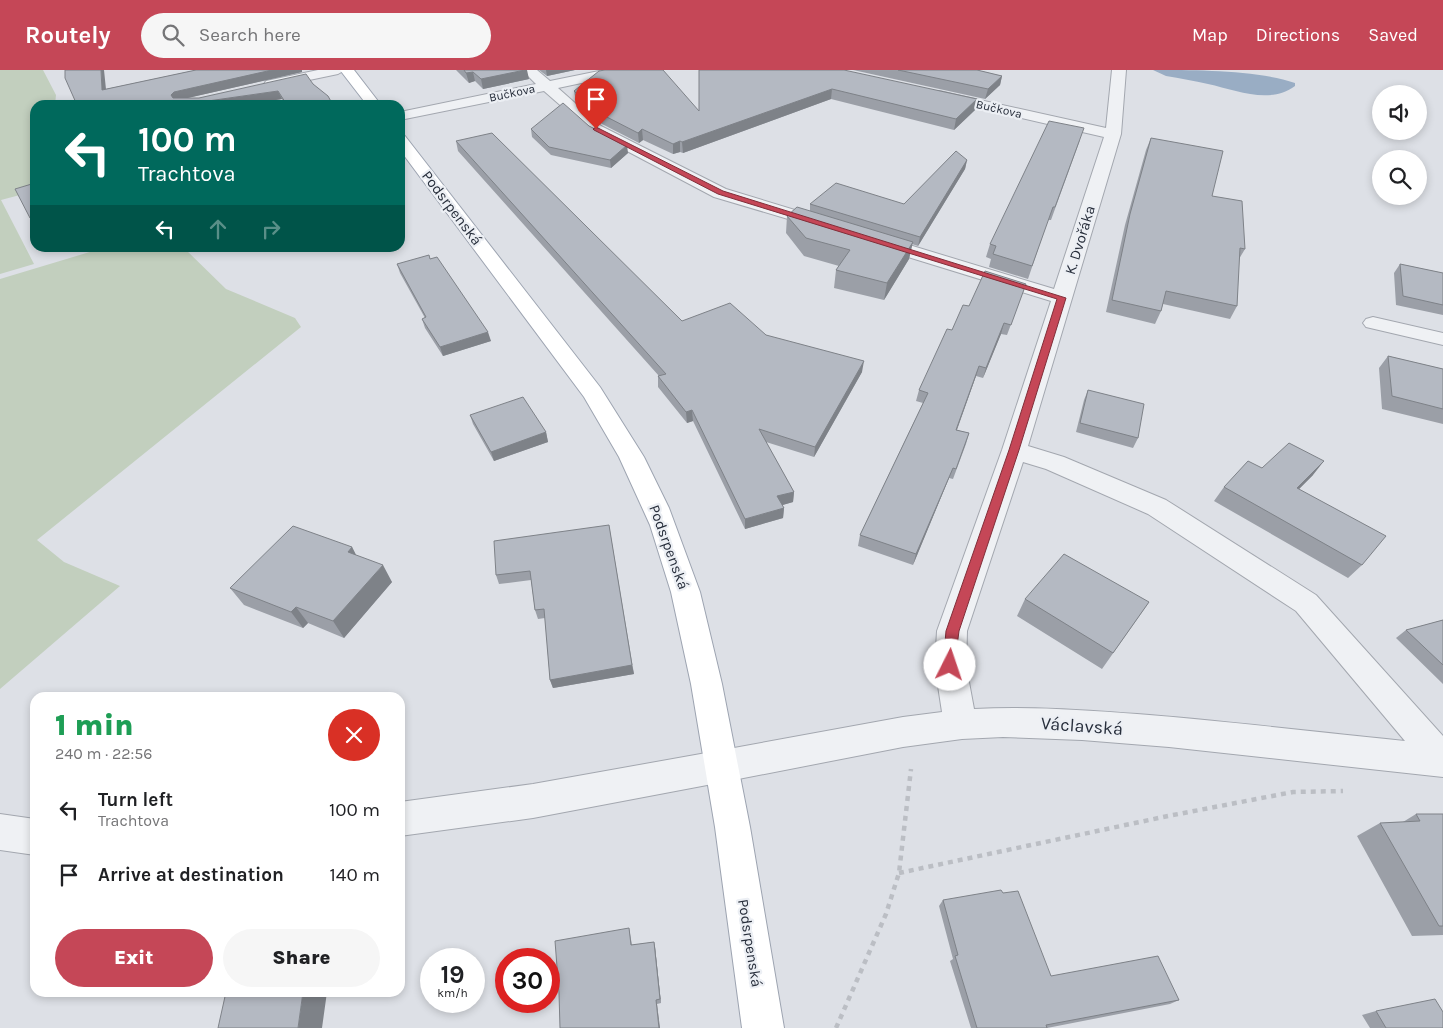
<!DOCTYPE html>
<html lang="en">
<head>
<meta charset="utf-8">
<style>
	:root { --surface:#fff; --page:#f6f6f6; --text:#202124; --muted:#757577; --accent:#c54757 }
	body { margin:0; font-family:Karla,sans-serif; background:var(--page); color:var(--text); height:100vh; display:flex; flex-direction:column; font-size:19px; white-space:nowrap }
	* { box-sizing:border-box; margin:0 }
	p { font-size:16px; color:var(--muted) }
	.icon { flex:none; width:28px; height:28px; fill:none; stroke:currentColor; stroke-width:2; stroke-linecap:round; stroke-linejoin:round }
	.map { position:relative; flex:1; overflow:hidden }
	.details { position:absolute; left:30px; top:622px; width:375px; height:305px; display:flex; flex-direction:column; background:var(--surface); border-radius:15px; box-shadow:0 2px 8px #0003 }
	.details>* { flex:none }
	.hud { position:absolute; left:30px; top:30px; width:375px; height:152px; border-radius:15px; box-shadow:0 2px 8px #0003; background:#00695c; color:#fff; overflow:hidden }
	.buttons { position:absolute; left:1372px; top:15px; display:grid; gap:10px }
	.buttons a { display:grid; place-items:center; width:55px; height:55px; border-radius:50%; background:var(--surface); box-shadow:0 2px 8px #0003; font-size:25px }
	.speed { position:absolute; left:420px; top:878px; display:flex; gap:10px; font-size:25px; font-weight:700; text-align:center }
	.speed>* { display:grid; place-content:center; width:65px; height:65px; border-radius:50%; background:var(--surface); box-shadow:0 2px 8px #0003; line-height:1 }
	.speed small { font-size:12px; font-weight:400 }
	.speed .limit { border:8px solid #d22; background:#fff; color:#111 }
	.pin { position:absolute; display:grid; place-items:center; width:42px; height:42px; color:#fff; margin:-51px -21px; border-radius:50% 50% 50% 0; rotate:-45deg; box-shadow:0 0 5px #0007 }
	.pin .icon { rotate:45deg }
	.me { position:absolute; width:55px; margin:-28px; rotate:4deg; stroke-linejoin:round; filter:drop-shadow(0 0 4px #0008) }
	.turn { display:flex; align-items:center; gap:18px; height:105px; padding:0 25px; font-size:22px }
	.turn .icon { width:65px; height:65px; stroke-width:2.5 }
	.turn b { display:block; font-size:35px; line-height:42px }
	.lanes { display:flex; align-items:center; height:48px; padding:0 25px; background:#0003; justify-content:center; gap:25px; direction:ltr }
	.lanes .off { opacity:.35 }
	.round { display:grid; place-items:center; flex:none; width:52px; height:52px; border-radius:26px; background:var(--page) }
	.summary { display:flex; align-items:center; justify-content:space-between; height:85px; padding:0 25px }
	h1 { font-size:30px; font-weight:800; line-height:38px; color:#1e9e55 }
	.primary-button { display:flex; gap:10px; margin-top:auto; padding:10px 25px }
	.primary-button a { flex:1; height:58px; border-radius:30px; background:var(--accent); color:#fff; font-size:20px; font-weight:800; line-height:58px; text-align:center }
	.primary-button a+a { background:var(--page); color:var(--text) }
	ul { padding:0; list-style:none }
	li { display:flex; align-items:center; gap:15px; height:65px; padding:0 25px }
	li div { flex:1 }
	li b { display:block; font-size:19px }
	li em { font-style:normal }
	header { display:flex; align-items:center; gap:30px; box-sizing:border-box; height:70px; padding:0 25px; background:var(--accent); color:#fff }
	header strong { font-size:24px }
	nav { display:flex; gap:28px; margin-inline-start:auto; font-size:18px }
	.search { width:350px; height:45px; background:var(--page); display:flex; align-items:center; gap:12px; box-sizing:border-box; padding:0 18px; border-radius:28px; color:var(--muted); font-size:19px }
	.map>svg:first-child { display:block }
	.green { fill:#c2cfbe }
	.water { fill:#99adc4 }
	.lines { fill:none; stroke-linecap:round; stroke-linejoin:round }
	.minor-casing { stroke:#a3a7af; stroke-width:2 }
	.tertiary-casing { stroke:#a3a7af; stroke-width:2 }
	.primary-casing { stroke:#9da4b1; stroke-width:2 }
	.path { stroke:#bbbec4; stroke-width:4.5; stroke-dasharray:5 5; stroke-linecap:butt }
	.minor { fill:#eff1f4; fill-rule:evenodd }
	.tertiary { fill:#eff1f4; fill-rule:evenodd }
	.primary { fill:#fff; fill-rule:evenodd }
	.wall { fill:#9b9fa7 }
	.shaded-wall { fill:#7e8288 }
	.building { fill:#b4b9c2; stroke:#7e8288 }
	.route { fill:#c54757; stroke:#802e39 }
	.labels { text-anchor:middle; stroke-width:4.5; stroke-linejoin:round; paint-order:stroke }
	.far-street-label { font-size:12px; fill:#272e3b; stroke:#eceff4 }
	.street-label { font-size:15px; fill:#272e3b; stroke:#eceff4 }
	.near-street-label { font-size:18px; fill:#272e3b; stroke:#eceff4 }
</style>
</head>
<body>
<header>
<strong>Routely</strong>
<div class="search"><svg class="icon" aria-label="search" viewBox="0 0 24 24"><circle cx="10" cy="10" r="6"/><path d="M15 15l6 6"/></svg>Search here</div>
<nav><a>Map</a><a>Directions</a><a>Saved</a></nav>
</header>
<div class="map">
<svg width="1443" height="958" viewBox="0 0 1443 958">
	<rect width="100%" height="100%" fill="#dde0e6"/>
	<!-- green -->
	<path class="green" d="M 0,0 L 43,0 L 56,25 L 55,35 L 35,35 L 35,121 L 1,130 L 34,194 L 0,204 Z
		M 103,178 L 184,178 L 226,219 L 295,248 L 301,257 L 37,470 L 64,492 L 120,516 L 0,619 L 0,209 Z"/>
	<!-- water -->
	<path class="water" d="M 1153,0 C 1196,0 1257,0 1295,13 L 1295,16 C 1269,35 1236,20 1208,14 C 1194,11 1180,8 1166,6 Z"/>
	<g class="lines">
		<!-- minor casing -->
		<g class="minor-casing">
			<path id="minor" d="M 318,0 L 345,0 L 338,4 L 271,18 L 264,14 L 266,11 Z
				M 522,0 L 537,0 L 550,11 L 604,0 L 631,0 L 624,4 L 558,18 L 601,56 L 726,119 L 831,151 L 834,155 L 831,159 L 825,160 L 714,127 L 591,62 L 544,21 L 400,50 L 400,42 L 536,14 Z
				M 1112,0 L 1126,0 L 1121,64 L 1028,376 L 1064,387 L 1166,430 L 1316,525 L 1443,666 L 1443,707 L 1169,677 L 1082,670 L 1003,667 L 962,669 L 903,677 L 723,712 L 711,707 L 706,696 L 711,685 L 723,680 L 903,647 L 942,642 L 935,596 L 937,561 L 1002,380 L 1051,231 L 869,175 L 867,171 L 869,167 L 876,165 L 883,167 L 1054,219 L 1104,67 L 939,29 L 934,28 L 932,25 L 934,22 L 939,21 L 1106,58 ZM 1023,392 L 1046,399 L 1148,444 L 1296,541 L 1405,671 C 1316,662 1226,651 1137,644 C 1083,640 1028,636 974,639 L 966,596 L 967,561 Z
				M 1373,247 L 1443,263 L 1443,275 L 1366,257 L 1363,253 L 1366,249 Z"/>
		</g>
		<!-- tertiary casing -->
		<g class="tertiary-casing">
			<path id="tertiary" d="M 723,680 L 735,685 L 740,696 L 735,707 L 723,712 L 533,748 L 400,766 L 400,732 L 533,714 Z
				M 0,744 L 35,749 L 35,785 L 0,780 Z"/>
		</g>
		<!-- primary casing -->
		<g class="primary-casing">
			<path id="primary" d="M 340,0 L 354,0 L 381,35 L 367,35 Z
				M 400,64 L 405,66 L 600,317 L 644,387 L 669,438 L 700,522 L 722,614 L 750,757 L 784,958 L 742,958 L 715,757 L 691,614 L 671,522 L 650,455 L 619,387 L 584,327 L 400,80 Z"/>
		</g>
		<!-- path -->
		<path class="path" d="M 899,803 L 1168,746 L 1293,722 L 1343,721
			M 836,958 L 886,844 L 899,803 L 911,699"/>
		<!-- minor -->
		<use href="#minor" class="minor"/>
		<!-- tertiary -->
		<use href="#tertiary" class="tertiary"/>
		<!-- primary -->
		<use href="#primary" class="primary"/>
	</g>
	<!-- wall -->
	<path class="wall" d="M 196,0 L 302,0 L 302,2 L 187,28 L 199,28 L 313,14 L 333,35 L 285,35 L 282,29 L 244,35 L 77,35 L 106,19 Z
		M 456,0 L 525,0 L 529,9 L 483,19 L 475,11 L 469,13 Z
		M 539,0 L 575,0 L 547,6 Z
		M 699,0 L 977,29 L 975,40 L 954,60 L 831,29 L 683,83 L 680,82 L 673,84 L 643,70 L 639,73 L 602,54 L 576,31 L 574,21 L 699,41 Z
		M 853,0 L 977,0 L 1002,6 L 1000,15 L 985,29 Z
		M 589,56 L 628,83 L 611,98 L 551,85 L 532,67 L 531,59 Z
		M 1151,68 L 1212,126 L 1245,179 L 1239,189 L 1237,236 L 1230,249 L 1163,234 L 1161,241 L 1155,254 L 1106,242 L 1125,155 L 1146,80 Z
		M 1080,70 L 1051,150 L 1048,150 L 1028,209 L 989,197 L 991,189 L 986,187 L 990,174 Z
		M 456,71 L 682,251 L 766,265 L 862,302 L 814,387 L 766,372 L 794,422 L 793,432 L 782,435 L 784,438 L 783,448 L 745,459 L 693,351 L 687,353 L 658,317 L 658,306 L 659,306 L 458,81 Z
		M 967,90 L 965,99 L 918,176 L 912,174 L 909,189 L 884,230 L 834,218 L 836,200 L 839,196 L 804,186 L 786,163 L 787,146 L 810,141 L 810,134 L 904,134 Z
		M 430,189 L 491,271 L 443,286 L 425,258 L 422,249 L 425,248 L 400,203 L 397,194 Z
		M 1400,194 L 1443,203 L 1443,245 L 1396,235 L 1394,203 Z
		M 1026,214 L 1007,265 L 1001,264 L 983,308 L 976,306 L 957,360 L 969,363 L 966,374 L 953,409 L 949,408 L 913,495 L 858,476 L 860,465 L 923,333 L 916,331 L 919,320 L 952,260 L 969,236 Z
		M 1388,286 L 1443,299 L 1443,354 L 1382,339 L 1379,298 Z
		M 1088,320 L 1138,368 L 1133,378 L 1076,362 L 1084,330 Z
		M 470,345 L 546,362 L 548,372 L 494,391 L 473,354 Z
		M 1262,398 L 1313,405 L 1299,419 L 1362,495 L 1348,508 L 1214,431 L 1224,417 Z
		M 609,455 L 634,604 L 553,618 L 550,610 L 545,548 L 538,549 L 535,540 L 531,510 L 499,514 L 496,505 Z
		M 352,477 L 356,485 L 392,512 L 344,568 L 308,553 L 303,558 L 244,535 L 230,518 Z
		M 1025,529 L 1149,532 L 1102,599 L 1017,546 Z
		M 1443,550 L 1443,614 L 1396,568 L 1406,560 Z
		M 1416,744 L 1443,744 L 1443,865 L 1412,866 L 1357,766 L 1380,753 L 1403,752 Z
		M 943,830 L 1051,906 L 1179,930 L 1170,934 L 1047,958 L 971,958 L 950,891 L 953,889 L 939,836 Z
		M 629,858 L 632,875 L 654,872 L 655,877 L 661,933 L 657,934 L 559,923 Z
		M 1376,941 L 1443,958 L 1370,958 L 1362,945 Z"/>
	<!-- shaded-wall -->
	<path class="shaded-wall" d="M 101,0 L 104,0 L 107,29 L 102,20 Z
		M 272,0 L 302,0 L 302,2 L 179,30 L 175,34 L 171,25 L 174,22 Z
		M 525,0 L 527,0 L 529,9 L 483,19 L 481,9 Z
		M 546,0 L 575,0 L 547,6 Z
		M 473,2 L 475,11 L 469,13 L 466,3 Z
		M 1002,6 L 1000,15 L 985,29 L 988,19 Z
		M 832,19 L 831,29 L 683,83 L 682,72 Z
		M 278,21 L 282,29 L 244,35 L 195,35 L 194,33 Z
		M 977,29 L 975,40 L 954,60 L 956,49 Z
		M 642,59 L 643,70 L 639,73 L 638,63 Z
		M 680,71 L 680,82 L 673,84 L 673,74 Z
		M 627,75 L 628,83 L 611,98 L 610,90 Z
		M 967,90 L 965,99 L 918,176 L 920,167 Z
		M 35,147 L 35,155 L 30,148 Z
		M 913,172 L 909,189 L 884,230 L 887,213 Z
		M 1004,253 L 1001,264 L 983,308 L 986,298 Z
		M 488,262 L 491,271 L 443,286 L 440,277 Z
		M 864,291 L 862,302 L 814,387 L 815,377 Z
		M 979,296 L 976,306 L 953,370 L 956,360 Z
		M 692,340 L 693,351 L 687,353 L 686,342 Z
		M 546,362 L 548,372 L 494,391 L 491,382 Z
		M 1324,391 L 1313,405 L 1286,432 L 1297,418 Z
		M 953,398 L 949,408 L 913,495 L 916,484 Z
		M 794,422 L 793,432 L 776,437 L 777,426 Z
		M 784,438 L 783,448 L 745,459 L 745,449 Z
		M 352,477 L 361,495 L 348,482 Z
		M 383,495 L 392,512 L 344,568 L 333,551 Z
		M 296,537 L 308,553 L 303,558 L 291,542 Z
		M 632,595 L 634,604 L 553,618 L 550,610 Z
		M 654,872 L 655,877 L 661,933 L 660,929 Z
		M 303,922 L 327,922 L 322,958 L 298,958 Z
		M 656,930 L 657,934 L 660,958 L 659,958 Z"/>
	<!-- building -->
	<path class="building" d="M 65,0 L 101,0 L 102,20 L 196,0 L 272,0 L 174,22 L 171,25 L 173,28 L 199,28 L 306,4 L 313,14 L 328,26 L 333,35 L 287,35 L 278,21 L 194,33 L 195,35 L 77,35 L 65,8 Z
		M 464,0 L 525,0 L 481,9 L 473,2 L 466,3 Z
		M 605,0 L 663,0 L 699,41 L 699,0 L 844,0 L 977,29 L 956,49 L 832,19 L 682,72 L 680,71 L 673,74 L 642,59 L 638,63 L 601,44 L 574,21 L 599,1 Z
		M 898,0 L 977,0 L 1002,6 L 988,19 Z
		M 563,33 L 589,56 L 627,75 L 610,90 L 549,77 L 531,59 Z
		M 1049,51 L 1084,58 L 1055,137 L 1053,137 L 1032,196 L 993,184 L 996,176 L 990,174 Z
		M 492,63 L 682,251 L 730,233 L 766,265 L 864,291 L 815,377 L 759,359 L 794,422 L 777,426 L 784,438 L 745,449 L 692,340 L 686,342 L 658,306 L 666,304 L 456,71 Z
		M 1151,68 L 1223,81 L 1212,126 L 1242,131 L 1245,179 L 1240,178 L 1237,236 L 1166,221 L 1161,241 L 1112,230 L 1130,144 Z
		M 956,81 L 967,90 L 920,167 L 810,134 L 836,113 L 904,134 Z
		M 35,113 L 35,147 L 30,148 L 15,119 Z
		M 797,137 L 913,172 L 887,213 L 836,200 L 850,180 L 806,168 L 787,146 Z
		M 429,185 L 430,189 L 437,187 L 488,262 L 440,277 L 422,249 L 426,247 L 397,194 Z
		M 1400,194 L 1443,203 L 1443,235 L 1403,226 Z
		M 985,201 L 1026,214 L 1011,255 L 1004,253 L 986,298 L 979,296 L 956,360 L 969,363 L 956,399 L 953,398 L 916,484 L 860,465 L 928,323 L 919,320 L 947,259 L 952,260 L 963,235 L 969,236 Z
		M 1388,286 L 1443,299 L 1443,339 L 1392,326 Z
		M 1088,320 L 1144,334 L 1138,368 L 1080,353 Z
		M 523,327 L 546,362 L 491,382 L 470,345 Z
		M 1289,373 L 1324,391 L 1297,418 L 1386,466 L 1362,495 L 1224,417 L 1248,391 L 1262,398 Z
		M 609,455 L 632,595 L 550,610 L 544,539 L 535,540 L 530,501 L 496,505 L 494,471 Z
		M 293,456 L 352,477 L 348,482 L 383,495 L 333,551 L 296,537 L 291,542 L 230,518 Z
		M 1064,484 L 1149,532 L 1113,583 L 1025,529 Z
		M 1443,550 L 1443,595 L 1406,560 Z
		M 1416,744 L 1443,744 L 1443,856 L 1439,856 L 1380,753 L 1420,751 Z
		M 1001,820 L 1003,823 L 1018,821 L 1051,906 L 1158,886 L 1179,930 L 1046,955 L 1047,958 L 977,958 L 955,886 L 958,885 L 943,830 Z
		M 629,858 L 631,875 L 654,872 L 660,929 L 656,930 L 659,958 L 560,958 L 559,923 L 555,871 Z
		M 226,922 L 303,922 L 298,958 L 218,958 Z
		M 1435,929 L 1443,942 L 1443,958 L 1386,958 L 1376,941 Z"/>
	<!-- route -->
	<path class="route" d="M 596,57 L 723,121 L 1066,228 L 1019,380 L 959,561 L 954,599 L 950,600 L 945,599 L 943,595 L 946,561 L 1009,380 L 1057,229 L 718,124 L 594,60 L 593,59 Z"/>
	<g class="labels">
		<!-- far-street labels -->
		<g class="far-street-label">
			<text transform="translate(512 23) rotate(-12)" y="4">Bučkova</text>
			<text transform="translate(999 39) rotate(13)" y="4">Bučkova</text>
		</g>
		<!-- street labels -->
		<g class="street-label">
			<text transform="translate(452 138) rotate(53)" y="5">Podsrpenská</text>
			<text transform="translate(1080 170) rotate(-73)" y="5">K. Dvořáka</text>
			<text transform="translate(669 477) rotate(70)" y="5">Podsrpenská</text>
			<text transform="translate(750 873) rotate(81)" y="5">Podsrpenská</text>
		</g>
		<!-- near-street labels -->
		<g class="near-street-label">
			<text transform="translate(1082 656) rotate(4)" y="6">Václavská</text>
		</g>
	</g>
</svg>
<div class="buttons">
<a><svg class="icon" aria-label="sound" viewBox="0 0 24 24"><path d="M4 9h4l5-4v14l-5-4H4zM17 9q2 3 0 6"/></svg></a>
<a><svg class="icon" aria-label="search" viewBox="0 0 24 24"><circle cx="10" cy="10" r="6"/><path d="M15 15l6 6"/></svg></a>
</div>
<div class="speed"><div>19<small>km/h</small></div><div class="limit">30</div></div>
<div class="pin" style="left:596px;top:59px;background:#d93025"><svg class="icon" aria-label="arrive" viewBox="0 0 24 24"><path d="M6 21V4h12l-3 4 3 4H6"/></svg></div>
<svg class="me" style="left:950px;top:595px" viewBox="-20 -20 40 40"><circle r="19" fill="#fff"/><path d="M0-13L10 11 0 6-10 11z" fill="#c54757"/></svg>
<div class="hud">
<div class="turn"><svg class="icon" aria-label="left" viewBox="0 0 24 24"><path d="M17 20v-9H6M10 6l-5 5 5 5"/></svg><div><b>100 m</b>Trachtova</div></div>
<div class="lanes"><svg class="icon" aria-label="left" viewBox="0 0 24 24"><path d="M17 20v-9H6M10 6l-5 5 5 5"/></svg><svg class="icon off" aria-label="ahead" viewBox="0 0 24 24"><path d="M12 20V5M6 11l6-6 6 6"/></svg><svg class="icon off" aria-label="right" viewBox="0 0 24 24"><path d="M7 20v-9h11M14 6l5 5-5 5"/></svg></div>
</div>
<section class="details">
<div class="summary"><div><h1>1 min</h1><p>240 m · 22:56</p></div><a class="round" style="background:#d93025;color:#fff"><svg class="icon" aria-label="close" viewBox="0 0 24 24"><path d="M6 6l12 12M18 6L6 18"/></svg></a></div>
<ul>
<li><svg class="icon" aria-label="left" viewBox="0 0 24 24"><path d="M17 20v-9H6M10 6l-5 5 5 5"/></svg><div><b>Turn left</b><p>Trachtova</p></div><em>100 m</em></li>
<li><svg class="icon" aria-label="arrive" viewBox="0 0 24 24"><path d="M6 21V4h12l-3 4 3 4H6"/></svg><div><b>Arrive at destination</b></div><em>140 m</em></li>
</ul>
<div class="primary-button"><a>Exit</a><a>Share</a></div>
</section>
</div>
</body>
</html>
